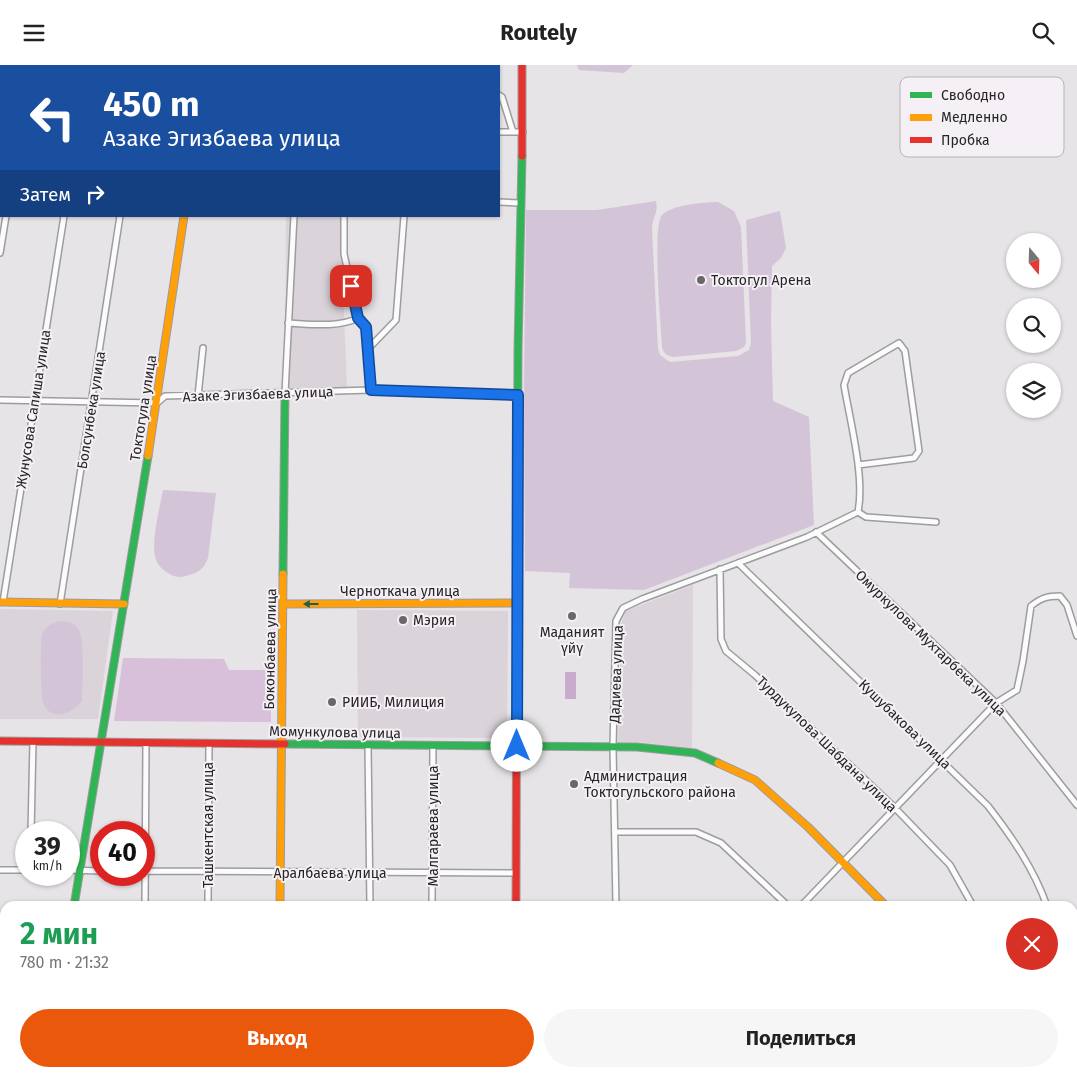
<!DOCTYPE html>
<html lang="ru">
<head>
<meta charset="utf-8">
<style>
	:root { --surface:#fff; --page:#f6f6f6; --text:#222; --muted:#767676; --accent:#ea580c }
	body { margin:0; font-family:"Fira Sans",sans-serif; background:var(--page); color:var(--text); height:100vh; display:flex; flex-direction:column; font-size:19px; white-space:nowrap }
	* { box-sizing:border-box; margin:0 }
	p { font-size:16px; color:var(--muted) }
	.icon { flex:none; width:28px; height:28px; fill:none; stroke:currentColor; stroke-width:2; stroke-linecap:round; stroke-linejoin:round }
	.map { position:relative; flex:1; overflow:hidden }
	.details { position:absolute; left:0px; top:836px; width:1078px; height:176px; display:flex; flex-direction:column; background:var(--surface); border-radius:15px 15px 0 0; box-shadow:0 1px 4px #0004 }
	.details>* { flex:none }
	.hud { position:absolute; left:0px; top:0px; width:500px; height:152px; box-shadow:0 1px 4px #0004; background:#1a4fa0; color:#fff; overflow:hidden }
	.needle { width:32px; rotate:161deg }
	.tools { position:absolute; left:1006px; top:168px; display:grid; gap:10px }
	.tools a { display:grid; place-items:center; width:55px; height:55px; border-radius:50%; background:var(--surface); box-shadow:0 1px 4px #0004; font-size:25px }
	.speed { position:absolute; left:15px; top:756px; display:flex; gap:10px; font-size:25px; font-weight:700; text-align:center }
	.speed>* { display:grid; place-content:center; width:65px; height:65px; border-radius:50%; background:var(--surface); box-shadow:0 1px 4px #0004; line-height:1 }
	.speed small { font-size:12px; font-weight:400 }
	.speed .limit { border:8px solid #d22; background:#fff; color:#111 }
	.pin { position:absolute; display:grid; place-items:center; width:42px; height:42px; color:#fff; margin:-21px; border-radius:10px; box-shadow:0 2px 8px #0006 }
	.me { position:absolute; width:55px; margin:-28px; rotate:0deg; stroke-linejoin:round; filter:drop-shadow(0 0 4px #0008) }
	.turn { display:flex; align-items:center; gap:18px; height:105px; padding:0 20px; font-size:22px }
	.turn .icon { width:65px; height:65px; stroke-width:2.5 }
	.turn b { display:block; font-size:35px; line-height:42px }
	.then { display:flex; align-items:center; height:48px; padding:0 20px; background:#0003; gap:10px; font-size:19px }
	.round { display:grid; place-items:center; flex:none; width:52px; height:52px; border-radius:26px; background:var(--page) }
	.summary { display:flex; align-items:center; justify-content:space-between; height:85px; padding:0 20px }
	h1 { font-size:30px; font-weight:700; line-height:38px; color:#1e9e55 }
	.cta { display:flex; gap:10px; margin-top:auto; padding:10px 20px }
	.cta a { flex:1; height:58px; border-radius:30px; background:var(--accent); color:#fff; font-size:20px; font-weight:700; line-height:58px; text-align:center }
	.cta a+a { background:var(--page); color:var(--text) }
	header { display:flex; justify-content:space-between; align-items:center; height:65px; padding:0 20px; background:var(--surface); font-size:22px; font-weight:700 }
	.map>svg:first-child { display:block }
	.built { fill:#dad3da }
	.green { fill:#d4c4d7 }
	.forest { fill:#d8c0db }
	.water { fill:#c9accd }
	.lines { fill:none; stroke-linecap:round; stroke-linejoin:round }
	.street-casing { stroke:#9d9c9e; stroke-width:8 }
	.fast-casing { stroke:#9d9c9e; stroke-width:9 }
	.slow-casing { stroke:#9d9c9e; stroke-width:9 }
	.jam-casing { stroke:#9d9c9e; stroke-width:9 }
	.street { stroke:#fbfbfb; stroke-width:5 }
	.fast { stroke:#30b455; stroke-width:7 }
	.slow { stroke:#ff9f0a; stroke-width:7 }
	.jam { stroke:#e5322d; stroke-width:7 }
	.oneway { fill:#2a5e39 }
	.route-casing { stroke:#114b97; stroke-width:12 }
	.route { stroke:#1a73e8; stroke-width:9 }
	.poi-dot { fill:#69676a; stroke:#f5f0f5; stroke-width:2 }
	.labels { text-anchor:middle; stroke-width:4; stroke-linejoin:round; paint-order:stroke }
	.poi-label { font-size:14px; fill:#262426; stroke:#f5f0f5; text-anchor:start }
	.street-label { font-size:14px; fill:#262426; stroke:#f5f0f5 }
	.key { fill:#f5f0f5; stroke:#b7b3b7; stroke-width:1 }
	.key-label { font-size:14px; fill:#262426 }
</style>
</head>
<body>
<header><svg class="icon" aria-label="menu" viewBox="0 0 24 24"><path d="M4 6h16M4 12h16M4 18h16"/></svg>Routely<svg class="icon" aria-label="search" viewBox="0 0 24 24"><circle cx="10" cy="10" r="6"/><path d="M15 15l6 6"/></svg></header>
<div class="map">
<svg width="1077" height="1012" viewBox="0 0 1077 1012">
	<rect width="100%" height="100%" fill="#e6e4e7"/>
	<!-- built -->
	<path class="built" d="M 286,151 L 340,151 L 347,322 L 285,323 Z
		M 693,520 L 692,683 L 638,677 L 618,677 L 621,558 L 626,546 Z
		M 0,544 L 113,546 L 98,654 L 0,654 Z
		M 357,545 L 508,546 L 507,673 L 358,672 Z"/>
	<!-- green -->
	<path class="green" d="M 577,0 L 633,0 L 624,8 L 579,5 Z
		M 656,136 C 659,149 652,151 652,165 L 658,284 L 660,290 L 670,297 L 738,291 L 749,285 L 751,278 L 746,155 L 780,146 L 786,183 L 781,193 L 772,201 L 771,259 L 773,336 L 809,352 L 814,460 L 644,525 L 569,523 L 570,508 L 525,506 L 524,328 L 526,145 L 597,145 Z
		M 718,137 L 734,146 L 741,162 L 746,278 L 744,282 L 736,286 L 674,292 C 666,291 663,288 662,281 C 661,261 652,160 662,150 C 671,140 705,137 718,137 Z
		M 163,425 L 216,428 L 208,493 C 204,504 198,508 186,511 C 179,513 174,512 168,508 C 164,506 159,501 157,497 C 149,482 160,442 163,425 Z
		M 59,556 C 66,556 73,557 77,562 C 86,572 82,621 82,636 C 73,648 53,657 44,640 C 40,634 40,577 42,570 C 44,562 53,558 59,556 Z"/>
	<!-- forest -->
	<path class="forest" d="M 123,593 L 224,594 L 229,605 L 271,605 L 271,657 L 114,656 Z"/>
	<!-- water -->
	<path class="water" d="M 565,607 L 576,607 L 576,634 L 565,634 Z"/>
	<g class="lines">
		<!-- street casing -->
		<g class="street-casing">
			<path id="street" d="M 54,0 L 54,1
				M 128,0 L 129,1
				M 206,0 L 206,1
				M 345,0 L 345,1
				M 467,0 L 468,1
				M 17,1 L 19,0
				M 0,14 L 1,16
				M 499,30 L 502,32 L 513,67
				M 499,67 L 523,67
				M 0,136 L 1,136
				M 499,137 L 520,138
				M 344,151 L 344,189 L 358,253 L 366,261 L 371,325
				M 0,188 L 6,151
				M 288,258 C 310,259 338,263 358,253
				M 368,284 L 396,255 L 404,151
				M 285,328 L 294,151
				M 198,331 L 203,283
				M 0,335 L 157,338 L 165,331 L 371,325 L 518,330
				M 858,400 L 914,393 L 919,386 L 905,286 L 899,278 L 848,308 L 844,320 C 850,356 865,412 858,447
				M 858,447 L 866,452 L 936,457
				M 816,467 L 996,638 L 1077,740
				M 738,498 L 988,741 C 1012,772 1034,804 1047,841
				M 720,504 L 721,574 L 726,586 L 755,610 L 895,743 L 950,800 L 973,841
				M 3,537 L 64,151
				M 60,539 L 120,151
				M 368,680 L 370,841
				M 615,767 L 696,767 L 721,778 L 788,841
				M 31,768 L 33,676
				M 0,805 L 26,805
				M 69,805 L 101,806
				M 144,806 L 516,808
				M 145,841 L 146,678
				M 208,841 L 209,678
				M 432,841 L 433,680
				M 616,841 L 613,682 L 616,556 L 623,543 L 642,534 L 807,472 L 858,447
				M 801,841 L 996,638 L 1017,625 L 1023,596 L 1031,541 C 1041,533 1047,531 1060,531 L 1067,540 L 1077,571
				M 0,901 L 5,901
				M 0,955 L 5,955
				M 1072,964 L 1077,964
				M 710,1008 L 710,1012
				M 997,1008 L 997,1012
				M 1065,1008 L 1065,1012
				M 144,1012 L 144,1008
				M 208,1012 L 208,1008
				M 369,1012 L 369,1008
				M 431,1012 L 431,1008
				M 617,1012 L 617,1008
				M 795,1012 L 795,1008
				M 856,1012 L 856,1008"/>
		</g>
		<!-- fast casing -->
		<g class="fast-casing">
			<path id="fast" d="M 517,491 L 518,285 L 522,91
				M 283,509 L 285,328
				M 285,679 L 637,682 L 695,688 L 718,698
				M 74,841 L 148,391
				M 279,1008 L 279,1012
				M 515,1008 L 515,1012
				M 924,1008 L 924,1012
				M 46,1012 L 47,1008"/>
		</g>
		<!-- slow casing -->
		<g class="slow-casing">
			<path id="slow" d="M 148,391 L 184,151
				M 0,537 L 124,539
				M 283,539 L 517,538
				M 718,698 L 755,715 L 808,762 L 886,841
				M 280,841 L 283,509"/>
		</g>
		<!-- jam casing -->
		<g class="jam-casing">
			<path id="jam" d="M 522,0 L 522,91
				M 0,676 L 285,679
				M 516,841 L 517,491"/>
		</g>
		<!-- street -->
		<use href="#street" class="street"/>
		<!-- fast -->
		<use href="#fast" class="fast"/>
		<!-- slow -->
		<use href="#slow" class="slow"/>
		<!-- jam -->
		<use href="#jam" class="jam"/>
	</g>
	<!-- one-way arrows -->
	<defs><path id="oneway-solid" d="M-6-.8H1V-3.2L6.5 0L1 3.2V.8H-6Z" transform="scale(1.25)"/></defs>
	<use class="oneway" href="#oneway-solid" transform="translate(311 539) rotate(180)"/>
	<g class="lines">
		<!-- route casing -->
		<g class="route-casing">
			<path id="route" d="M 351,221 L 358,253 L 366,262 L 371,325 L 518,330 L 517,681"/>
		</g>
		<!-- route -->
		<use href="#route" class="route"/>
	</g>
	<!-- markers -->
	<g class="poi-dot">
		<circle cx="701" cy="215" r="5"/>
		<circle cx="572" cy="551" r="5"/>
		<circle cx="403" cy="555" r="5"/>
		<circle cx="332" cy="637" r="5"/>
		<circle cx="574" cy="719" r="5"/>
	</g>
	<g class="labels">
		<!-- poi labels -->
		<g class="poi-label">
			<text x="711" y="220">Токтогул Арена</text>
			<text x="413" y="560">Мэрия</text>
			<text x="572" y="572" text-anchor="middle">Маданият<tspan x="572" dy="16">үйү</tspan></text>
			<text x="342" y="642">РИИБ, Милиция</text>
			<text x="584" y="716">Администрация<tspan x="584" dy="16">Токтогульского района</tspan></text>
		</g>
		<!-- street labels -->
		<g class="street-label">
			<text transform="translate(258 329) rotate(-2)" y="5">Азаке Эгизбаева улица</text>
			<text transform="translate(143 343) rotate(-81)" y="5">Токтогула улица</text>
			<text transform="translate(33 344) rotate(-81)" y="5">Жунусова Сапиша улица</text>
			<text transform="translate(91 345) rotate(-81)" y="5">Болсунбека улица</text>
			<text x="400" y="531">Черноткача улица</text>
			<text transform="translate(931 578) rotate(44)" y="5">Омуркулова Мухтарбека улица</text>
			<text transform="translate(270 584) rotate(-89)" y="5">Боконбаева улица</text>
			<text transform="translate(616 609) rotate(-88)" y="5">Дадиева улица</text>
			<text transform="translate(905 659) rotate(44)" y="5">Кушубакова улица</text>
			<text transform="translate(335 667) rotate(1)" y="5">Момункулова улица</text>
			<text transform="translate(827 679) rotate(44)" y="5">Турдукулова Шабдана улица</text>
			<text transform="translate(208 760) rotate(-90)" y="5">Ташкентская улица</text>
			<text transform="translate(433 761) rotate(-90)" y="5">Малгараева улица</text>
			<text x="330" y="813">Аралбаева улица</text>
		</g>
	</g>
	<!-- legend -->
	<rect x="900" y="12" width="164" height="80" rx="8" class="key"/>
	<rect x="910" y="27" width="22" height="6" fill="#30b455"/>
	<rect x="910" y="49" width="22" height="7" fill="#ff9f0a"/>
	<rect x="910" y="72" width="22" height="6" fill="#e5322d"/>
	<g class="key-label">
		<text x="941" y="35">Свободно</text>
		<text x="941" y="57">Медленно</text>
		<text x="941" y="80">Пробка</text>
	</g>
</svg>
<div class="tools">
<a><svg class="needle" viewBox="-14 -14 28 28"><path d="M0-13l5 13h-10z" fill="#e53935"/><path d="M0 13l5-13h-10z" fill="#767676"/></svg></a>
<a><svg class="icon" aria-label="search" viewBox="0 0 24 24"><circle cx="10" cy="10" r="6"/><path d="M15 15l6 6"/></svg></a>
<a><svg class="icon" aria-label="layers" viewBox="0 0 24 24"><path d="M12 4l9 5-9 5-9-5zM3 14l9 5 9-5"/></svg></a>
</div>
<div class="speed"><div>39<small>km/h</small></div><div class="limit">40</div></div>
<div class="pin" style="left:351px;top:221px;background:#d93025"><svg class="icon" aria-label="arrive" viewBox="0 0 24 24"><path d="M6 21V4h12l-3 4 3 4H6"/></svg></div>
<svg class="me" style="left:517px;top:681px" viewBox="-20 -20 40 40"><circle r="19" fill="#fff"/><path d="M0-13L10 11 0 6-10 11z" fill="#1a73e8"/></svg>
<div class="hud">
<div class="turn"><svg class="icon" aria-label="left" viewBox="0 0 24 24"><path d="M17 20v-9H6M10 6l-5 5 5 5"/></svg><div><b>450 m</b>Азаке Эгизбаева улица</div></div>
<div class="then">Затем<svg class="icon" aria-label="right" viewBox="0 0 24 24"><path d="M7 20v-9h11M14 6l5 5-5 5"/></svg></div>
</div>
<section class="details">
<div class="summary"><div><h1>2 мин</h1><p>780 m · 21:32</p></div><a class="round" style="background:#d93025;color:#fff"><svg class="icon" aria-label="close" viewBox="0 0 24 24"><path d="M6 6l12 12M18 6L6 18"/></svg></a></div>
<div class="cta"><a>Выход</a><a>Поделиться</a></div>
</section>
</div>
</body>
</html>
